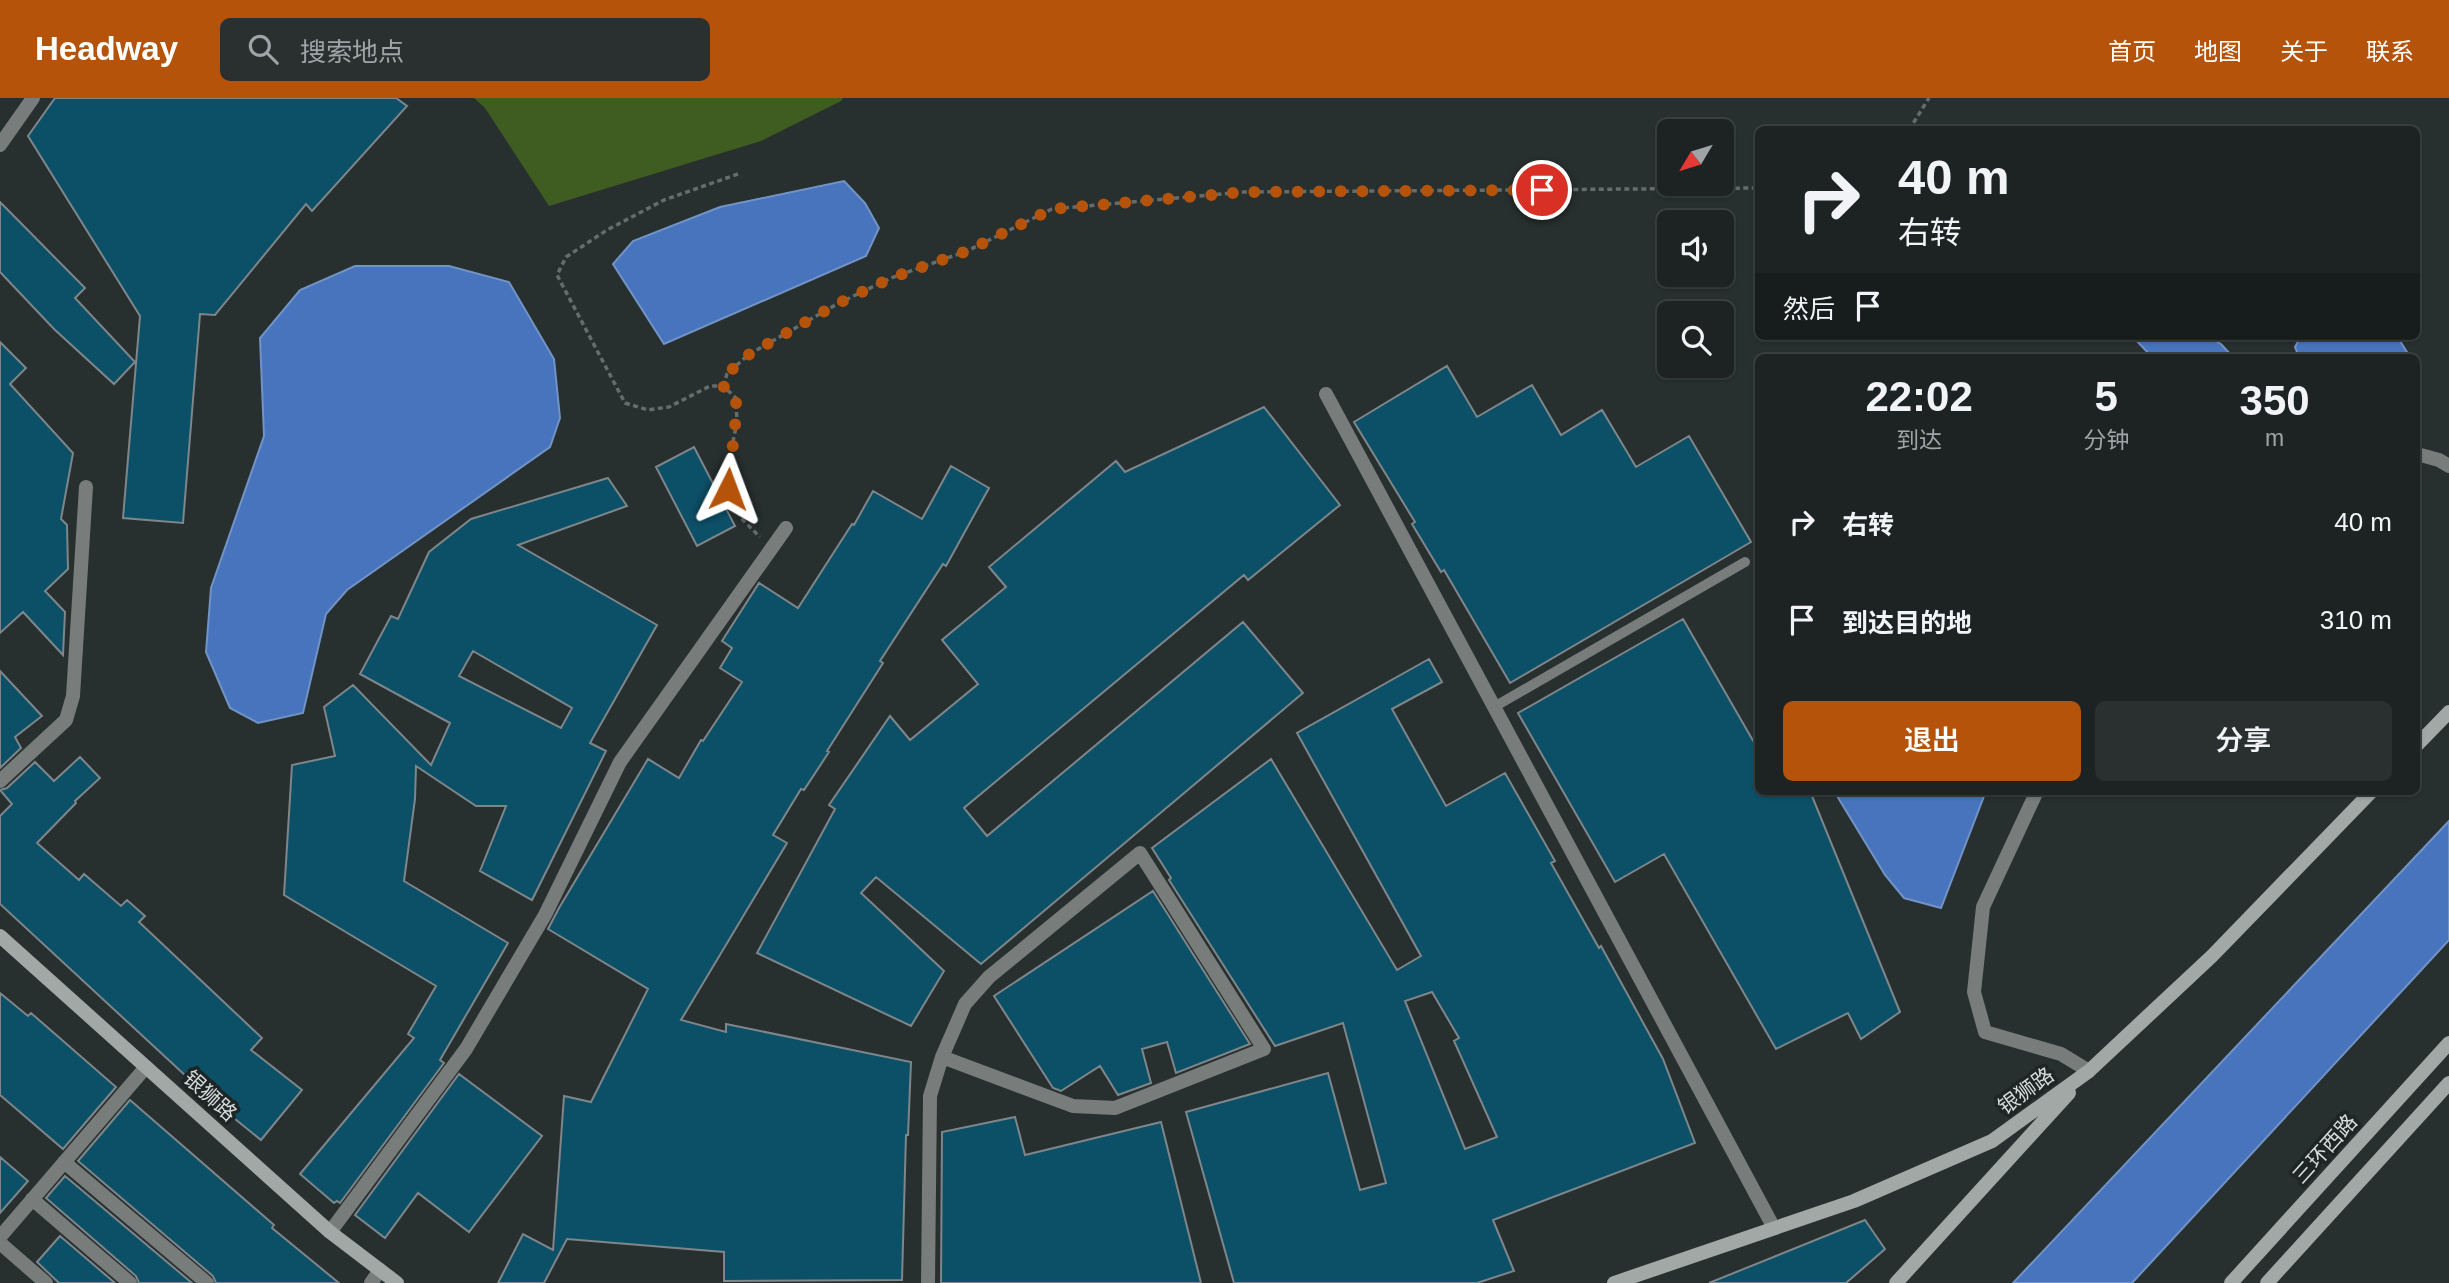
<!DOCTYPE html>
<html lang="zh">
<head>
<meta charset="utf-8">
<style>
	:root { --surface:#1d2323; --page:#2a2f30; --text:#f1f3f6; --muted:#a0a4a6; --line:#3b4041; --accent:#b45309 }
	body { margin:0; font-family:Arial,"Noto Sans SC",sans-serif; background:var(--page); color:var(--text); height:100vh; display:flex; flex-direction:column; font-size:26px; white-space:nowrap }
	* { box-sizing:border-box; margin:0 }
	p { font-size:23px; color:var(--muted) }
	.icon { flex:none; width:38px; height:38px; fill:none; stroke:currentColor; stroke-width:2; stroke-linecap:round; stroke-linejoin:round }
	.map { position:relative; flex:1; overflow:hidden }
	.sheet { position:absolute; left:1755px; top:256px; width:665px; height:441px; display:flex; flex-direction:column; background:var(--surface); border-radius:10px; box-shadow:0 2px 5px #0004,0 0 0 2px var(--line) }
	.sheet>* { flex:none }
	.guide { position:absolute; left:1755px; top:28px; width:665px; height:214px; border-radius:10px; box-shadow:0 2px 5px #0004,0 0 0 2px var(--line); background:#1d2323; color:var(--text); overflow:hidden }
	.needle { width:46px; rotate:232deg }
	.tools { position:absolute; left:1657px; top:21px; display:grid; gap:14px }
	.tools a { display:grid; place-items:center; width:77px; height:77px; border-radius:10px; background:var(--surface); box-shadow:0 2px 5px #0004,0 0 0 2px var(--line); font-size:35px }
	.pin { position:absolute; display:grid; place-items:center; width:60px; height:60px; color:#fff; margin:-30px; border:4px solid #fff; border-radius:50%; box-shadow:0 2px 7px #0007 }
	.me { position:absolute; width:77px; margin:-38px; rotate:3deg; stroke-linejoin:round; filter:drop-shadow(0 0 5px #0008) }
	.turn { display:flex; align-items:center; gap:24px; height:147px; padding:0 28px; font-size:32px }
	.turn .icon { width:91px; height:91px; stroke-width:2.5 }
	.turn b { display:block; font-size:49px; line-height:60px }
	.then { display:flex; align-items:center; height:66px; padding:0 28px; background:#0003; gap:14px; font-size:26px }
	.eta { display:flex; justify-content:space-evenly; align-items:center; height:119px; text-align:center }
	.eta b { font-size:42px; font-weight:600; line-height:49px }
	.button { display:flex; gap:14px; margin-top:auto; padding:14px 28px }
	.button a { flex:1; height:80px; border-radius:10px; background:var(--accent); color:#fff; font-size:28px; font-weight:600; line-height:80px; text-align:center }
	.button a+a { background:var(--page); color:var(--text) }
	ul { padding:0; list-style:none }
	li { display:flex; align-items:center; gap:21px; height:98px; padding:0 28px }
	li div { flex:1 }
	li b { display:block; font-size:26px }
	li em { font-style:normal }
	header { display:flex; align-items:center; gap:42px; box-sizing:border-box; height:98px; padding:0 35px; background:var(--accent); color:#fff }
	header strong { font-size:33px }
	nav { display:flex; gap:38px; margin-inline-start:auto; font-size:24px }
	.search { width:490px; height:63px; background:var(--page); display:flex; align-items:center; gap:18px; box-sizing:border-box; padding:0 24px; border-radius:10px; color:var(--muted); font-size:26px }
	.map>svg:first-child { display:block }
	.green { fill:#3f5c21 }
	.water { fill:#4774bc; stroke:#7293c5; stroke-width:2 }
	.building { fill:#0c5068; stroke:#7e868a; stroke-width:2; fill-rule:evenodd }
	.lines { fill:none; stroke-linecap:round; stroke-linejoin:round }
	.path { stroke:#656c6c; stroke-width:3.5; stroke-dasharray:5 3.5; stroke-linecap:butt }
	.service { stroke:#787c7a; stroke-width:10 }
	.minor { stroke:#787c7a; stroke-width:14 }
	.secondary { stroke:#a2a8a5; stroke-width:14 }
	.route { stroke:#b45309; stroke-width:12; stroke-dasharray:0 21.6 }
	.labels { text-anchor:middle; stroke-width:7; stroke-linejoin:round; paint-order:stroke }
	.street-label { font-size:21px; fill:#d5dada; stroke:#1e2625 }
</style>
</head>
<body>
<header>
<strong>Headway</strong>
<div class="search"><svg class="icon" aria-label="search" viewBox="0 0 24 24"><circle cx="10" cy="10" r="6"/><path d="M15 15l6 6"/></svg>搜索地点</div>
<nav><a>首页</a><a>地图</a><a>关于</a><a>联系</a></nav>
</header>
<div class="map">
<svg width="2449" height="1185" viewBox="0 0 2449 1185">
	<rect width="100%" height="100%" fill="#272f2f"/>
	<!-- green -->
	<path class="green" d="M 474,0 L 843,0 L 841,3 L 761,43 L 549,108 L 485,10 Z"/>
	<!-- water -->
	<path class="water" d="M 844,83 L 865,105 L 879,130 L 866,158 L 664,246 L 613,166 L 633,143 L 720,109 Z
		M 355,168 L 449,168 L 509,184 L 554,261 L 560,320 L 550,349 L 347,492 L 326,516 L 303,615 L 258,625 L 230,610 L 206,554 L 211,490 L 264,338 L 260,240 L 300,192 Z
		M 2206,238 L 2221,246 L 2233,259 L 2152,259 L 2132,238 Z
		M 2301,238 L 2397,238 L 2410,259 L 2299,259 L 2295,249 Z
		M 1834,693 L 1986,693 L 1941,810 L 1904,800 L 1885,777 Z
		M 2449,723 L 2449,842 L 2132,1185 L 2013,1185 Z"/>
	<!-- building -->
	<path class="building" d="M 55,0 L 396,0 L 407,8 L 312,113 L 306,106 L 215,217 L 200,216 L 183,425 L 123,420 L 140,218 L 28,38 Z
		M 0,104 L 85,190 L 75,200 L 135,264 L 114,286 L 54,231 L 0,174 Z
		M 0,244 L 26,270 L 10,286 L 73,355 L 61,421 L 67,427 L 68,471 L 45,493 L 65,514 L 63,557 L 23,514 L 0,535 Z
		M 1447,268 L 1477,319 L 1532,287 L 1561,337 L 1602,312 L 1636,369 L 1689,338 L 1751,444 L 1510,585 L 1444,472 L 1441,474 L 1412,426 L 1415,424 L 1354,324 Z
		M 1264,309 L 1340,407 L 1248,482 L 1244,477 L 964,710 L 987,738 L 1243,524 L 1303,595 L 981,866 L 876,779 L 861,795 L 944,873 L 911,928 L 757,855 L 835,711 L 829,707 L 890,618 L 910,642 L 978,586 L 942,542 L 1006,489 L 989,469 L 1116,363 L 1125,374 Z
		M 694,349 L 735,428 L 697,448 L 656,369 Z
		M 951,368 L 989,390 L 946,468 L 943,466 L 880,563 L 883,565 L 827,653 L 829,654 L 804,692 L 801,691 L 773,737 L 787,745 L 681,922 L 726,934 L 726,926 L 911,964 L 908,1037 L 906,1037 L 902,1182 L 724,1183 L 724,1154 L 567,1141 L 544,1185 L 498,1185 L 523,1136 L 553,1152 L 564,998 L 591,1004 L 648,891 L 548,831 L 559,810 L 648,661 L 679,680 L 701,642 L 703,643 L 742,584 L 720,570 L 732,550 L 722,543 L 759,485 L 798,510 L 852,426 L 854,427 L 873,393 L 922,421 Z
		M 608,380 L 627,408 L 518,447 L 657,527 L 590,645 L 606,653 L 532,802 L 480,773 L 506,708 L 476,708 L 416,668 L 415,701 L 404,783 L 508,845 L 440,962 L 444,965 L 340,1105 L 337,1103 L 334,1105 L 300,1076 L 414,940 L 408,936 L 436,888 L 284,797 L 292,667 L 335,658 L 324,609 L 353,587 L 431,667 L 450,625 L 360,576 L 391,518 L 398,521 L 429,454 L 471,421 ZM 473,553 L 572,610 L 561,630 L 459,578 Z
		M 1683,521 L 1759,653 L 1759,693 L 1810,693 L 1900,914 L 1861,941 L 1848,915 L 1776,951 L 1664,756 L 1615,784 L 1518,615 Z
		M 1429,561 L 1442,584 L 1392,611 L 1446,708 L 1505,675 L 1555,763 L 1551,765 L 1599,850 L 1601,848 L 1663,961 L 1695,1045 L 1493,1122 L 1514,1173 L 1477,1185 L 1234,1185 L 1186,1014 L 1328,975 L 1360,1092 L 1386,1085 L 1343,925 L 1275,948 L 1169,782 L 1171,780 L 1152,750 L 1271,661 L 1397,872 L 1421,858 L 1297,635 ZM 1432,894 L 1459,940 L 1454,943 L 1497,1039 L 1465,1051 L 1405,903 Z
		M 0,573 L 42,618 L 15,639 L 21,650 L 0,670 Z
		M 80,659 L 100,680 L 75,703 L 76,705 L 37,745 L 79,782 L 84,776 L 121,808 L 127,802 L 145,818 L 139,824 L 262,940 L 251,952 L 302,992 L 261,1042 L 214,1004 L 0,806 L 0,718 L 12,706 L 0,692 L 7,690 L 35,664 L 54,683 Z
		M 1153,793 L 1250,946 L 1176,975 L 1167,944 L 1142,951 L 1151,985 L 1118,997 L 1100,968 L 1061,993 L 1053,990 L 994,898 Z
		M 0,895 L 28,918 L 31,915 L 116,989 L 63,1051 L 0,997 Z
		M 459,976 L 542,1038 L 469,1134 L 418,1095 L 385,1140 L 355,1117 Z
		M 130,1002 L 274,1127 L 272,1130 L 339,1185 L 216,1185 L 213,1178 L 78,1063 Z
		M 1015,1019 L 1025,1057 L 1161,1024 L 1201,1185 L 941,1185 L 942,1034 Z
		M 0,1059 L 28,1083 L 0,1115 Z
		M 65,1078 L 192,1185 L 139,1185 L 136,1178 L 46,1100 Z
		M 1865,1122 L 1885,1151 L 1846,1185 L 1709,1185 Z
		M 60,1138 L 115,1185 L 59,1185 L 37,1164 Z"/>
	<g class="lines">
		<!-- path -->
		<path class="path" d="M 1909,32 L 1929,0
			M 738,76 L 664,102 L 607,132 L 566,159 L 557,177 L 625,305 L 648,312 L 669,309 L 710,288 L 723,288 L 736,300 L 737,325 L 730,357 L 728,391 L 741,420 L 760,439
			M 723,288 L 727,276 L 748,257 L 839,205 L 891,180 L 967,153 L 1052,111 L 1244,94 L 1759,90"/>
		<!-- service -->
		<path class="service" d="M 1494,609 L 1745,464"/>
		<!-- minor -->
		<path class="minor" d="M 0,47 L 33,0
			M 1326,296 L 1774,1130
			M 2417,356 L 2439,362 L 2449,368
			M 0,683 L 66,622 L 73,598 L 86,389
			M 2037,693 L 1983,809 L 1974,894 L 1985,934 L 2061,956 L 2089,973
			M 64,1064 L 207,1185
			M 32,1101 L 130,1185
			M 330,1134 L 466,951 L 545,817 L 620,664 L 786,430
			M 0,1139 L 146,969
			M 0,1145 L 46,1185
			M 371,1185 L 380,1172
			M 928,1185 L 930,998 L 942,959 L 965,906 L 989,879 L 1140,755 L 1264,951 L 1115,1010 L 1073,1008 L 942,959"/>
		<!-- secondary -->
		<path class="secondary" d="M 2417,647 L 2449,614
			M 0,838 L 330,1134 L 397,1185
			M 1614,1185 L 1854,1103 L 1992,1043 L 2089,973 L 2212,858 L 2372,693
			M 1896,1185 L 2069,995
			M 2231,1185 L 2449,945
			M 2267,1185 L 2449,985"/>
	</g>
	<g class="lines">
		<!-- route -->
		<path class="route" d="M 728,391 C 730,360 737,331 736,300 L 723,288 L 727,276 L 748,257 L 839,205 L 891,180 L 967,153 L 1052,111 L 1244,94 L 1542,92"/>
	</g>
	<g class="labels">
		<!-- street labels -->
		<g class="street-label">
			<text transform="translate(2026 993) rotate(-36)" y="7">银狮路</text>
			<text transform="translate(210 998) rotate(42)" y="7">银狮路</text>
			<text transform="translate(2325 1051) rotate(-48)" y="7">三环西路</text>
		</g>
	</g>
</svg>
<div class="tools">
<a><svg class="needle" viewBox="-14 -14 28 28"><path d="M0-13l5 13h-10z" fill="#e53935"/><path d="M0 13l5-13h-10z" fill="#a0a4a6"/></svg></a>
<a><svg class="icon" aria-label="sound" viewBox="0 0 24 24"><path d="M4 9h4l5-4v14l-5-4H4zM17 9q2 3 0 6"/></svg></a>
<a><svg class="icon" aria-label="search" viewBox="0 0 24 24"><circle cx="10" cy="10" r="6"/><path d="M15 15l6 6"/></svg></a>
</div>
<div class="pin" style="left:1542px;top:92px;background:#d93025"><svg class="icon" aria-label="arrive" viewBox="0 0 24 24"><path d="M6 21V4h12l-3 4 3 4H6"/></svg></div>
<svg class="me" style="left:728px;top:391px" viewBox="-20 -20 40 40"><path d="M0-17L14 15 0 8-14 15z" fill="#b45309" stroke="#fff" stroke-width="4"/></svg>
<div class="guide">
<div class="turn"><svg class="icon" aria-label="right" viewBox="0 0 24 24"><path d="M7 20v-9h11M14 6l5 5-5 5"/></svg><div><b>40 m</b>右转</div></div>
<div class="then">然后<svg class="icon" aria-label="arrive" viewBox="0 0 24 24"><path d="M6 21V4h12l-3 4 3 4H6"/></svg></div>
</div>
<section class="sheet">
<div class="eta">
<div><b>22:02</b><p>到达</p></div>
<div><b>5</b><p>分钟</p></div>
<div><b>350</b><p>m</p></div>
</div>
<ul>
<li><svg class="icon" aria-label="right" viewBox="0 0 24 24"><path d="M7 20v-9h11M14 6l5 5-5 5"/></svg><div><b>右转</b></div><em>40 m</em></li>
<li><svg class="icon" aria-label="arrive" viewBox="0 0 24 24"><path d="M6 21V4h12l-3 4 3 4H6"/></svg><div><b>到达目的地</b></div><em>310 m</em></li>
</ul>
<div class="button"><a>退出</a><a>分享</a></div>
</section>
</div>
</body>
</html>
